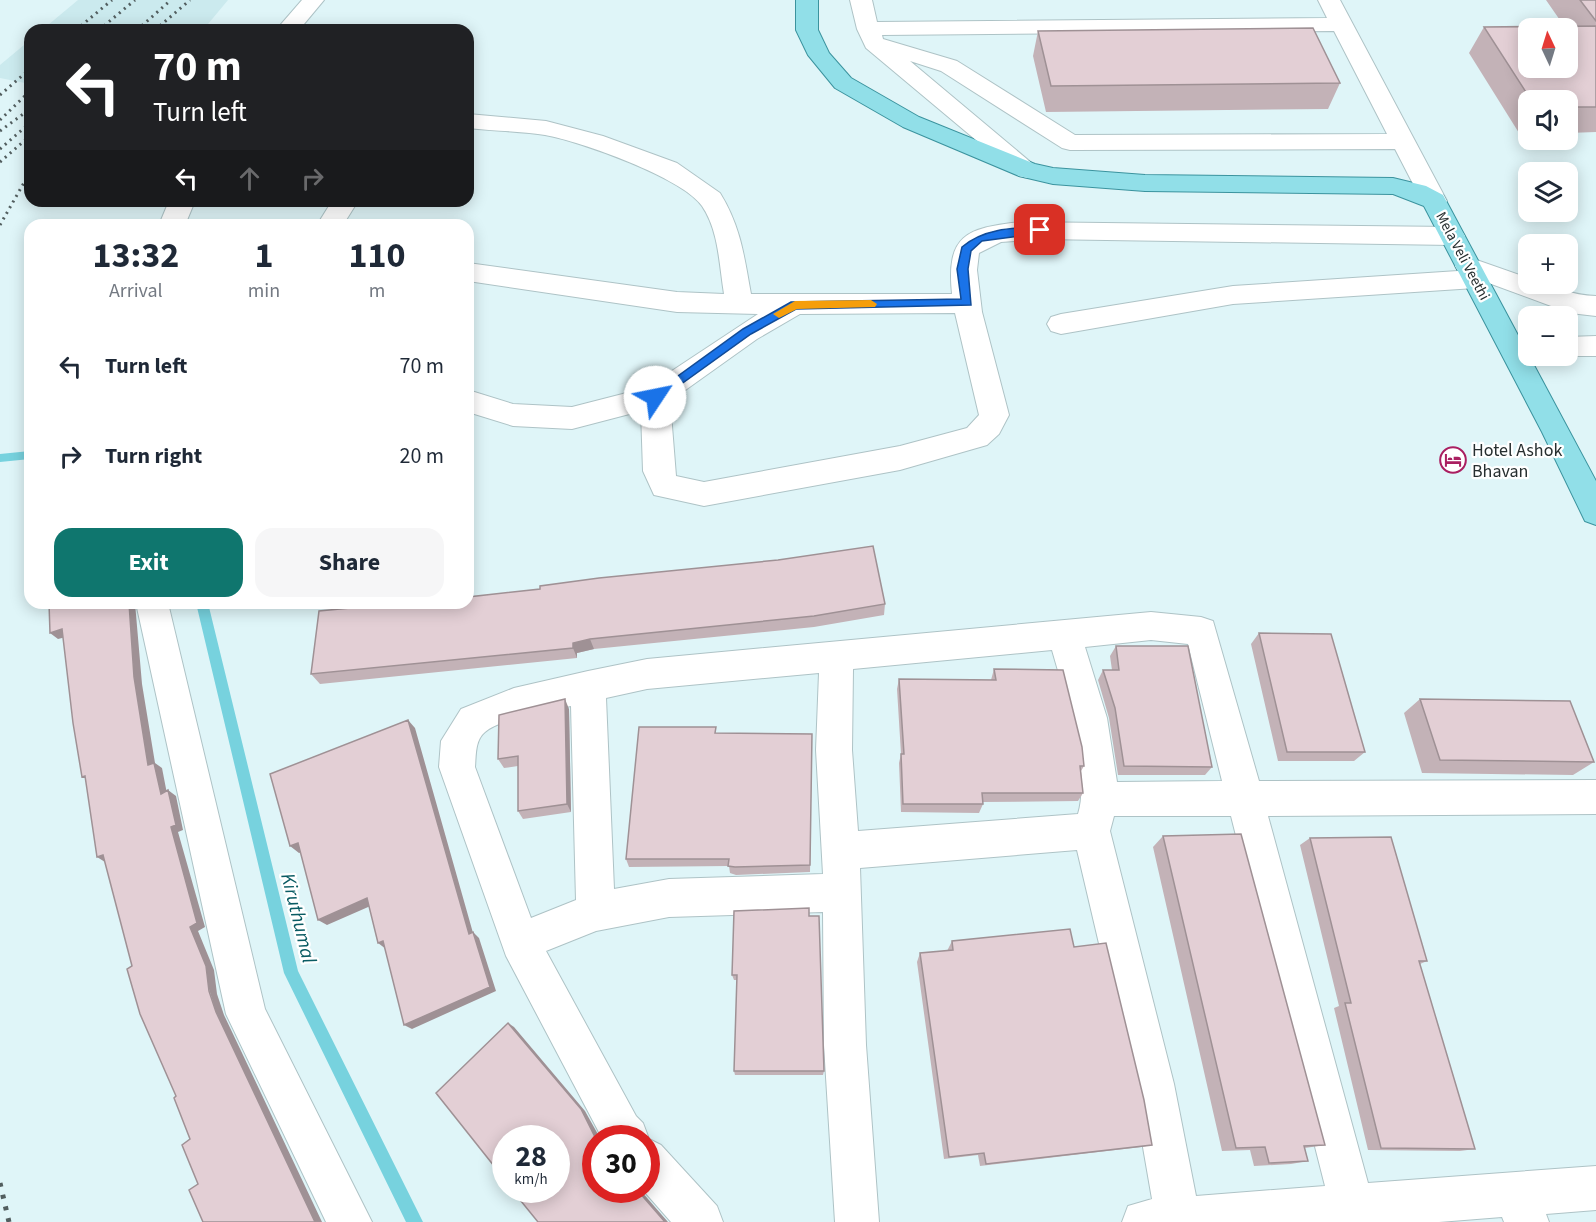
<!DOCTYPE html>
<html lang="en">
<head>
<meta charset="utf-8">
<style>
	:root { --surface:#fff; --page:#f6f6f7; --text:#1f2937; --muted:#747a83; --accent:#0f766e }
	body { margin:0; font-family:"Source Sans 3",sans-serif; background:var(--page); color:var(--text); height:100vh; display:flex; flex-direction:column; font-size:22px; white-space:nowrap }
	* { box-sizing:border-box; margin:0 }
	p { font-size:20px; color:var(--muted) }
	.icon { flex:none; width:33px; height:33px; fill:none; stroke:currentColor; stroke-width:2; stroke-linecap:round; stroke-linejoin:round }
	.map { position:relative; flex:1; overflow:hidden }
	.sheet { position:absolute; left:24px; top:219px; width:450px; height:390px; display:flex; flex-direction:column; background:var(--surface); border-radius:18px; box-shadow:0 3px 15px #0003 }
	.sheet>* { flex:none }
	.banner { position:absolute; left:24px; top:24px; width:450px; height:183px; border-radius:18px; box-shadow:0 3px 15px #0003; background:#202124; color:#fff; overflow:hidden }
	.needle { width:39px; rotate:356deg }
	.fabs { position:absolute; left:1518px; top:18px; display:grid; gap:12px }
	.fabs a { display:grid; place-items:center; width:60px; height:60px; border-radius:12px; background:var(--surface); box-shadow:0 3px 15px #0003; font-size:30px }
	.speed { position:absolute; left:492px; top:1125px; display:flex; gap:12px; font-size:30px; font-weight:700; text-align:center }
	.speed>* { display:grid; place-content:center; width:78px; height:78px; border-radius:50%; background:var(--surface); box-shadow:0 3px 15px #0003; line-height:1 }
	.speed small { font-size:15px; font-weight:400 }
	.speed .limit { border:9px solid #d22; background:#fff; color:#111 }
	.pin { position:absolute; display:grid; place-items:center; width:51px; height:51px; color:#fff; margin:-26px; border-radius:12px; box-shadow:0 3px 9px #0006 }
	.me { position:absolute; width:66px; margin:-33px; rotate:56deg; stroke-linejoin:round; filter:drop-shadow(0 0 4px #0008) }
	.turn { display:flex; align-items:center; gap:21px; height:126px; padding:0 30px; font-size:27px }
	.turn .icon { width:78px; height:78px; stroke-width:2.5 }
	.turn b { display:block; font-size:42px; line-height:51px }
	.lanes { display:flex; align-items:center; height:57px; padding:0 30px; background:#0003; justify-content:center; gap:30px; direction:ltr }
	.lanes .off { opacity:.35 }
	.eta { display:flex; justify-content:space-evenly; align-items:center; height:102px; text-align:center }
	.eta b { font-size:36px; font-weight:700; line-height:42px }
	.action { display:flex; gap:12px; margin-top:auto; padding:12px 30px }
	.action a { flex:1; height:69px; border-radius:18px; background:var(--accent); color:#fff; font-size:24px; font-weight:700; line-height:69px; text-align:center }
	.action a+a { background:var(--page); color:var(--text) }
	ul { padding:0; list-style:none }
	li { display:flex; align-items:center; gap:18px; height:90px; padding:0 30px }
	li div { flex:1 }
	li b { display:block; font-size:22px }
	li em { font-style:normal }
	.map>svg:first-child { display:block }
	.built { fill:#cbeaee }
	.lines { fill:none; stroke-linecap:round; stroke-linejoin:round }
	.stream { fill:#77d2de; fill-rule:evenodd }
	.minor-casing { stroke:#aec3c6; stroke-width:2 }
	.major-casing { stroke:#3b939e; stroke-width:2 }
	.minor { fill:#fff; fill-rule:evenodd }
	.major { fill:#91dfe8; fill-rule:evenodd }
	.rail-far1 { stroke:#525e5f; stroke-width:3; stroke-dasharray:2 4.5; stroke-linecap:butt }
	.rail { stroke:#525e5f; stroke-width:5; stroke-dasharray:4 8; stroke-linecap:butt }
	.wall { fill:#c3b2b7 }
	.shaded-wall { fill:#9f9195 }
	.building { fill:#e3cfd5; stroke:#9f9195; stroke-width:1.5; fill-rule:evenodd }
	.route { fill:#1a73e8; stroke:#114b97; stroke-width:1.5 }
	.slow { fill:#f59e0b }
	.labels { text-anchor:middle; stroke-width:4.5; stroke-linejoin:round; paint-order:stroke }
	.far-street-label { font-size:15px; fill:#262e2f; stroke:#fff }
	.poi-label { font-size:18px; fill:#262e2f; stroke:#fff; text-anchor:start }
	.water-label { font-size:20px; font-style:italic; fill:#095b63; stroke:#fff }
</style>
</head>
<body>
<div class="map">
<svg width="1596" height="1222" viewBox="0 0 1596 1222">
	<rect width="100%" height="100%" fill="#dff5f8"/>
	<!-- built -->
	<path class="built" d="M 78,0 L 228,0 L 203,30 L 42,30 Z
		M 30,40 L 30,84 L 0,78 L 0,65 Z"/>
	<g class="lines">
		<!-- stream -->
		<path class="stream" d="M 30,451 L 30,459 L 0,462 L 0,454 Z
			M 196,603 L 208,603 L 298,971 L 423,1222 L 406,1222 L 284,973 Z"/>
		<!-- minor casing -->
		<g class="minor-casing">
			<path id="minor" d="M 302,0 L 324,0 L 299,30 L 276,30 Z
				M 850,0 L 872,0 L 877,22 L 1327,18 L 1318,0 L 1340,0 L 1447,201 L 1443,207 L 1434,209 L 1425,207 L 1395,149 L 1070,150 L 1062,148 L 941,71 L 910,61 L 1040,170 L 1037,176 L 1028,178 L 1019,176 L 866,48 L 857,29 ZM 1334,31 L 1387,134 L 1075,135 L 957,61 L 883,39 L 882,35 Z
				M 468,114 L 546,121 L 603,136 L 677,163 L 720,193 C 741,227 744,256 751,294 L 952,294 C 946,235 966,228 1020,222 L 1452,227 L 1461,230 L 1465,236 L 1461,242 L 1452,245 L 1040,239 L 1001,242 L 979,253 L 977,270 L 982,312 L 1009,415 L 999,434 L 987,445 L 900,470 L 704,506 L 654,495 L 643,471 L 641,411 L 572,429 L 513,426 L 468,412 L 468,390 L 513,404 L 572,407 L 646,388 L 758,314 L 677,312 L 468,281 L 468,263 L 677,292 L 724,294 C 719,264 719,231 702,206 C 683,178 580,141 545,135 C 520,131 493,131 468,128 ZM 955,313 L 979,415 L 967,428 L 900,446 L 704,482 L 676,476 L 670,401 L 757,339 L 800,314 Z
				M 169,201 L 195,201 L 185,225 L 159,225 Z
				M 332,201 L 358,201 L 343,225 L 317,225 Z
				M 1468,257 L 1528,278 L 1528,284 C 1552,284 1572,296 1596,296 L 1596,316 L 1570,313 L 1486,282 L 1475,288 L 1233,304 L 1061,334 L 1051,331 L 1047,324 L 1051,317 L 1061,314 L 1233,286 L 1458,271 L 1455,266 L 1459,260 Z
				M 1596,336 L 1596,356 L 1563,356 L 1568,356 L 1568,337 Z
				M 136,603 L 168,603 L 265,1009 L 372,1222 L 326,1222 L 226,1014 Z
				M 1151,612 L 1201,617 L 1213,621 L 1259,781 L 1596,780 L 1596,814 L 1268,816 L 1368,1183 L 1596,1166 L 1596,1210 L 1546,1214 L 1549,1222 L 1504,1222 L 1502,1217 L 1439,1222 L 1122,1222 L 1128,1206 L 1152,1199 L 1132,1084 L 1077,850 L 860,868 L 866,1045 L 879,1222 L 835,1222 L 824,1045 L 823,912 L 669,917 L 596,931 L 546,951 L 636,1116 L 643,1123 L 649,1139 L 661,1145 L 717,1206 L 723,1222 L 671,1222 L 643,1190 L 646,1190 L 646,1138 L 602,1138 L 506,956 L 439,767 L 441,741 L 461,709 L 514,688 L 588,671 L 647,659 ZM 1151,640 L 1188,644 L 1222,781 L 1117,782 L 1107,718 L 1085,647 ZM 1052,650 C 1064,692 1091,773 1078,814 L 858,831 L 852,750 L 853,669 ZM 819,673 L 816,750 L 823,874 L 669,879 L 614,889 L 606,698 L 647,689 ZM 571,706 L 576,900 L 531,918 L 475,767 C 476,755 475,740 485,732 C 499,719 552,710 571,706 ZM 1114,816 L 1231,816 L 1325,1186 L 1196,1196 L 1174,1084 L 1110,831 Z"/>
		</g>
		<!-- major casing -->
		<g class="major-casing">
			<path id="major" d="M 796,0 L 818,0 L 818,30 L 829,53 L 851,78 L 919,117 L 1035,164 L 1053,168 L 1145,175 L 1393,178 L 1426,186 L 1443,195 L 1596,481 L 1596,525 L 1585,521 L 1542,432 L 1424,206 L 1393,194 L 1145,191 L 1053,184 L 1019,176 L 903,127 L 835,88 L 808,55 L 796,30 Z"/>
		</g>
		<!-- minor -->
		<use href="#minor" class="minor"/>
		<!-- major -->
		<use href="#major" class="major"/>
		<!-- rail-far1 -->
		<path class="rail-far1" d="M 76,30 L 112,0
			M 99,30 L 135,0
			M 137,30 L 171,0
			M 155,30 L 190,0
			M 0,95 L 30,69
			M 0,120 L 30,91
			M 0,131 L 30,109
			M 0,149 L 30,123
			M 0,162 L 30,136
			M 0,225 L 30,172"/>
		<!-- rail -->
		<path class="rail" d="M 0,1183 L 9,1222"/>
	</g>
	<!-- wall -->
	<path class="wall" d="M 1546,0 L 1596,0 L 1596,132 L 1568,133 L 1568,100 L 1528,100 L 1528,133 L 1519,133 L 1469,53 L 1484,27 L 1564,26 Z
		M 1038,31 L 1340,83 L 1328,109 L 1046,112 L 1033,56 Z
		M 885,604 L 884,615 L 814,627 L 594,649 L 577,653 L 577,658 L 320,684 L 311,674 L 319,611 Z
		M 1259,633 L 1365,752 L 1354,761 L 1278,761 L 1251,644 Z
		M 1116,646 L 1212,767 L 1205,775 L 1118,775 L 1109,718 L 1098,680 L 1103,670 L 1112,670 L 1110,656 Z
		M 994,669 L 1084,766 L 1081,771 L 1083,793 L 1078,801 L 982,802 L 983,804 L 979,813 L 901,812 L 899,763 L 901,754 L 897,689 L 899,679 L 991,680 Z
		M 1420,699 L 1594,762 L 1573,775 L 1422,773 L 1404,713 Z
		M 569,709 L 571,812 L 523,819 L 518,811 L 518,766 L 504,768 L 498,759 Z
		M 716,733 L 812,734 L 810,872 L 736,875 L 730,873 L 729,866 L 629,867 L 626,859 Z
		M 1163,836 L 1325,1145 L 1305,1148 L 1308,1161 L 1291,1164 L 1254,1166 L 1250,1150 L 1222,1151 L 1153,847 Z
		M 1310,838 L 1427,961 L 1420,964 L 1475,1149 L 1460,1151 L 1368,1150 L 1334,1008 L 1339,1006 L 1300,845 Z
		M 809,916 L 824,1071 L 823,1075 L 735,1075 L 734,1071 L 737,980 L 734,980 L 732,975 Z
		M 952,941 L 1074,947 L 1152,1145 L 1141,1147 L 980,1166 L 978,1155 L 944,1159 L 917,962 L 920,953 L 947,951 Z"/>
	<!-- shaded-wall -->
	<path class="shaded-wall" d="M 129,603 L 135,603 L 142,684 L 155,763 L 162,768 L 168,799 L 161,794 L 148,765 L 134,677 Z
		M 62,629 L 70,636 L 58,639 L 50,633 Z
		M 590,639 L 594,649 L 577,653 L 577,658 L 573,648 L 573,643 Z
		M 565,699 L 569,709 L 571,812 L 567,804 Z
		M 408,720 L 415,728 L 475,940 L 469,934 Z
		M 168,790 L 176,796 L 183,830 L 178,832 L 205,927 L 198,931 L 214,970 L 217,994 L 224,1015 L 322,1222 L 315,1222 L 216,1012 L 190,927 L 171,827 Z
		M 298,843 L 307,850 L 299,853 L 290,846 Z
		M 103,855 L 105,862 L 97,857 Z
		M 367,898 L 375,904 L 327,925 L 318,920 Z
		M 473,932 L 479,938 L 496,991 L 412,1029 L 404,1025 Z
		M 383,941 L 386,949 L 378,943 Z
		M 508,1023 L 514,1027 L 585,1111 L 600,1138 L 595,1137 Z
		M 638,1190 L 642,1190 L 641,1191 L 668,1222 L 665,1222 L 638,1191 Z"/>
	<!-- building -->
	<path class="building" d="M 1580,0 L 1596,0 L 1596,21 Z
		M 1596,26 L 1596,107 L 1568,107 L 1568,100 L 1531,100 L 1484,27 ZM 1528,28 L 1568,28 L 1568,68 L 1528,68 Z
		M 1313,28 L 1340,83 L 1051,86 L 1038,31 Z
		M 873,546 L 885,604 L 814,616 L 590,639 L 573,643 L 573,648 L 311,674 L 319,611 L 403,603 L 468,603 L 468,597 L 540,589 L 540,586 L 599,578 L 778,560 Z
		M 49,603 L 129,603 L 134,677 L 148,765 L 154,763 L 161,794 L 168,790 L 176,825 L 171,827 L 197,923 L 190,927 L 206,966 L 209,991 L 216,1012 L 315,1222 L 203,1222 L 189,1190 L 198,1184 L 182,1145 L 190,1139 L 174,1098 L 176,1096 L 140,1014 L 127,969 L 132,966 L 103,855 L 97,857 L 85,776 L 82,777 L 73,723 L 62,629 L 50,633 Z
		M 1259,633 L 1331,634 L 1365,752 L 1287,752 Z
		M 1116,646 L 1188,646 L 1212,767 L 1124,766 L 1115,708 L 1103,670 L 1119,670 Z
		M 994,669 L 1063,670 L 1082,747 L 1084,766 L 1080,766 L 1083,793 L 982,793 L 983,804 L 903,804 L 901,754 L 904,754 L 899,679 L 996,680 Z
		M 565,699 L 567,804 L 518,811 L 518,756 L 498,759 L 499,715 Z
		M 1420,699 L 1570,701 L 1594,762 L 1440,760 Z
		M 408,720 L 469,934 L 473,932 L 490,987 L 404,1025 L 383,941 L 378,943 L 367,898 L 318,920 L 298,843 L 290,846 L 270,774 Z
		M 639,727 L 716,727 L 715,733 L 812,734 L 810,865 L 735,867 L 728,866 L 729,859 L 626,859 Z
		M 1241,834 L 1325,1145 L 1304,1146 L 1308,1161 L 1269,1163 L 1265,1147 L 1236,1148 L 1163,836 Z
		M 1391,837 L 1427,961 L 1419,961 L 1475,1149 L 1381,1148 L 1345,1003 L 1351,1003 L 1310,838 Z
		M 809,908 L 809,916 L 819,916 L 824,1071 L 734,1071 L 737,975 L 732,975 L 734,911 Z
		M 1070,929 L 1074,947 L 1106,943 L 1144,1100 L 1152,1145 L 986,1164 L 984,1153 L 949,1157 L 920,953 L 953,950 L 952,941 Z
		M 508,1023 L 581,1109 L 595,1137 L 607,1138 L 596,1138 L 596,1190 L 638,1190 L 638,1191 L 665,1222 L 538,1222 L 512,1190 L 556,1190 L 556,1138 L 506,1138 L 506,1181 L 436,1093 Z"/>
	<!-- route -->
	<path class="route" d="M 1040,227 L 1044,228 L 1044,233 L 982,241 L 971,251 L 968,269 L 971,305 L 796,309 L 751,334 L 659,400 L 651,400 L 649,397 L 743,329 L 791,302 L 961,299 L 957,269 L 962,247 C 984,228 1013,228 1040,227 Z"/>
	<!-- slow -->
	<path class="slow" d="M 871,300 L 877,304 L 875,307 L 797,309 L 779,318 L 773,314 L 795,301 Z"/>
	<!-- icons -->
	<defs>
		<g id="hotel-ring" transform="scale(1.35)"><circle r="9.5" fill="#fff" stroke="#aa1f61" stroke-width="1.5"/><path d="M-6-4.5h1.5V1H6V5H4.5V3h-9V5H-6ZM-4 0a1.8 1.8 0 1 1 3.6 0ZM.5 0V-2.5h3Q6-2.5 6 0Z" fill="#aa1f61"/></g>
	</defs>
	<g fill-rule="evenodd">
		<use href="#hotel-ring" x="1453" y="460"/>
	</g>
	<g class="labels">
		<!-- far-street labels -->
		<g class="far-street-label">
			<text transform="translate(1463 256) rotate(62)" y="5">Mela Veli Veethi</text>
		</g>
		<!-- poi labels -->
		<g class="poi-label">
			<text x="1472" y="456">Hotel Ashok<tspan x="1472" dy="21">Bhavan</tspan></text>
		</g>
		<!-- water labels -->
		<g class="water-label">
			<text transform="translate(299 918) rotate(76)" y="7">Kiruthumal</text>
		</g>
	</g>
</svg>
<div class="fabs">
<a><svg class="needle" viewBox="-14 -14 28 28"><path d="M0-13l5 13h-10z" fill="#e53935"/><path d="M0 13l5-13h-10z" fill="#747a83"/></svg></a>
<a><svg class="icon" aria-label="sound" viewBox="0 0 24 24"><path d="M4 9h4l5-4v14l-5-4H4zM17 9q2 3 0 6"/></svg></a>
<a><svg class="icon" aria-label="layers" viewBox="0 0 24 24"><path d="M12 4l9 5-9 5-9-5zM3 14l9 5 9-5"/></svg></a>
<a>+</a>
<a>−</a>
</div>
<div class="speed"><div>28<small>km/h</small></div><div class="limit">30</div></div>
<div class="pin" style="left:1040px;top:230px;background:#d93025"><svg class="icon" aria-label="arrive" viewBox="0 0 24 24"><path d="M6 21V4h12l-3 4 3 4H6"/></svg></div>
<svg class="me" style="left:655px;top:397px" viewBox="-20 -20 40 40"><circle r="19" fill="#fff"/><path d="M0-13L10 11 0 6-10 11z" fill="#1a73e8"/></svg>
<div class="banner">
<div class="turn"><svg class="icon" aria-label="left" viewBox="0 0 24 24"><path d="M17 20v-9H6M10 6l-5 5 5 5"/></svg><div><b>70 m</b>Turn left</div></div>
<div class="lanes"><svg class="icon" aria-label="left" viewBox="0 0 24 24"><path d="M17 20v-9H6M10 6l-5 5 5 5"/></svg><svg class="icon off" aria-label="ahead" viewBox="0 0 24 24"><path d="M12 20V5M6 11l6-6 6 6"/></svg><svg class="icon off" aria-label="right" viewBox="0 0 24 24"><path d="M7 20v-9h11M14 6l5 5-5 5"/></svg></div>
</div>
<section class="sheet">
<div class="eta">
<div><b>13:32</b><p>Arrival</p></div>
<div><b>1</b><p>min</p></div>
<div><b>110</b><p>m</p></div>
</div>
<ul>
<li><svg class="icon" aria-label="left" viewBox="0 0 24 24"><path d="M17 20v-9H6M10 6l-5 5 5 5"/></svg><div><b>Turn left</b></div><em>70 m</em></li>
<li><svg class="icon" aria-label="right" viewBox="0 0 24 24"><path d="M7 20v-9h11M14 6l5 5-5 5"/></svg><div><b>Turn right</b></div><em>20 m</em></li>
</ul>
<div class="action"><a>Exit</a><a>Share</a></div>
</section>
</div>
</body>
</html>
